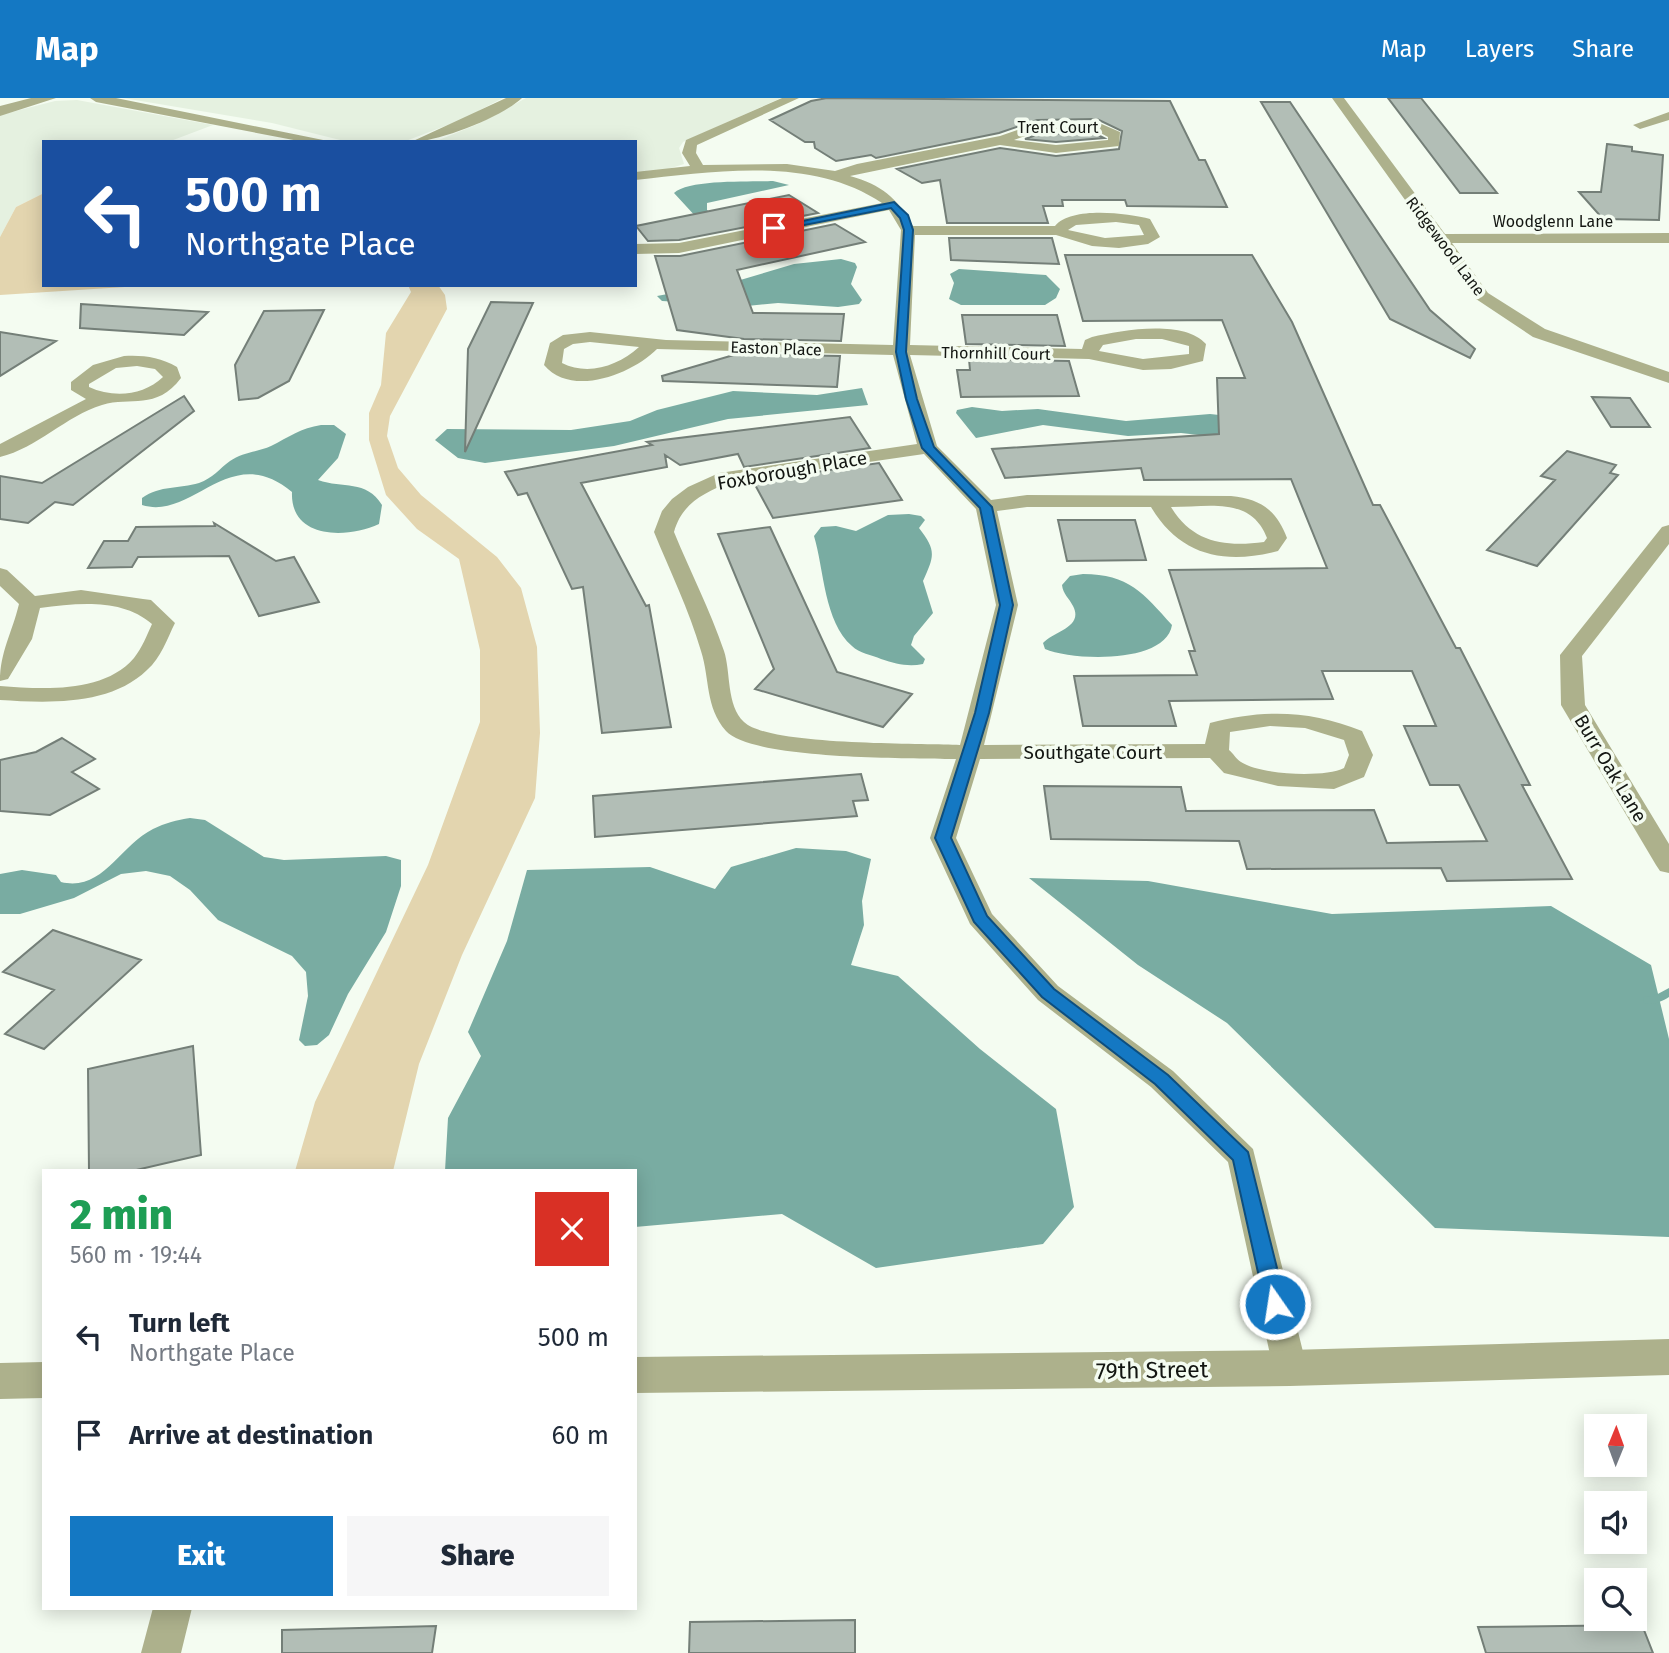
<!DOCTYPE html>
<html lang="en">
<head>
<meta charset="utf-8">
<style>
	:root { --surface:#fff; --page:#f6f6f7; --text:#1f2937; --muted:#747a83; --accent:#1478c3 }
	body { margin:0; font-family:"Fira Sans",sans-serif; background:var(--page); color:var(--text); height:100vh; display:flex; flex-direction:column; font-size:26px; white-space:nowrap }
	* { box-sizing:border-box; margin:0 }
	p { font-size:23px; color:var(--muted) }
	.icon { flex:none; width:38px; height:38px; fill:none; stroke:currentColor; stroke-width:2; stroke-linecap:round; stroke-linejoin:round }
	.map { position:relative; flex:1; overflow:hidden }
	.side { position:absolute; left:42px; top:1071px; width:595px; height:441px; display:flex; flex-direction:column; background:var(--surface); border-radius:0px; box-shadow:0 4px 18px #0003 }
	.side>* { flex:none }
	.hud { position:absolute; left:42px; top:42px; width:595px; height:147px; border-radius:0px; box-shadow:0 4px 18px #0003; background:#1a4fa0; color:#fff; overflow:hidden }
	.needle { width:46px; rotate:1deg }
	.tools { position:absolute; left:1584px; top:1316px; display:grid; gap:14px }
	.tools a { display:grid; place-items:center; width:63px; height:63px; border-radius:0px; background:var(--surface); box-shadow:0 4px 18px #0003; font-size:35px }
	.pin { position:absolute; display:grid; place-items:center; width:60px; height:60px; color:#fff; margin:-30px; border-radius:14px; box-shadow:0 4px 10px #0006 }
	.me { position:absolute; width:77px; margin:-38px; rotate:347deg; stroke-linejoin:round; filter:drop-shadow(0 0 5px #0008) }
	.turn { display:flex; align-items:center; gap:24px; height:147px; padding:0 28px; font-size:32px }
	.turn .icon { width:91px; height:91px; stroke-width:2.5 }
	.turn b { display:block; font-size:49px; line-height:60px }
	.round { display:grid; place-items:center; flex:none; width:74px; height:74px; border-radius:0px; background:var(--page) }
	.overview { display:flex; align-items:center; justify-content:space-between; height:119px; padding:0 28px }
	h1 { font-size:42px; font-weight:800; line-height:52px; color:#1e9e55 }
	.cta { display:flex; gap:14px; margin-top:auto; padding:14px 28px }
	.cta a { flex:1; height:80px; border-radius:0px; background:var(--accent); color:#fff; font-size:28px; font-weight:800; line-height:80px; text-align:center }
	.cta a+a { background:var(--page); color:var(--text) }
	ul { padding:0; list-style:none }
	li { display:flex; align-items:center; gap:21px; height:98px; padding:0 28px }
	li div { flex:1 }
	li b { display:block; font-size:26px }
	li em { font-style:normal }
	header { display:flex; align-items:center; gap:42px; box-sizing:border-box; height:98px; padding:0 35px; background:var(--accent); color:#fff }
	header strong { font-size:33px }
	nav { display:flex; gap:38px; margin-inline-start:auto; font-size:24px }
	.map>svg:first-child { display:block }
	.built { fill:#e5f1e0 }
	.green { fill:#e3d5af }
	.water { fill:#79aca2 }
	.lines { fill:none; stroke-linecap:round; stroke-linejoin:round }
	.stream { fill:#79aca2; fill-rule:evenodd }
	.building { fill:#b2beb6; stroke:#747f78; stroke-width:2 }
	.minor { fill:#adb18c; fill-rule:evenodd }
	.tertiary { fill:#adb18c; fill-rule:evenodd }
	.route { fill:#1478c3; stroke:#0d4e7f; stroke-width:2 }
	.labels { text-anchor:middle; stroke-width:7; stroke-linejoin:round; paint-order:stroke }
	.far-street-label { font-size:16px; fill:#131612; stroke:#f4fcf1 }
	.street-label { font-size:19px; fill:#131612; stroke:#f4fcf1 }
	.near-street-label { font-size:23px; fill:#131612; stroke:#f4fcf1 }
</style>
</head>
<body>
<header>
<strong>Map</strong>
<nav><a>Map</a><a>Layers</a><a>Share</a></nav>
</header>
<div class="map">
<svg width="1669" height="1555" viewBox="0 0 1669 1555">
	<rect width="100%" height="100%" fill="#f4fcf1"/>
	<!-- built -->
	<path class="built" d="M 123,0 L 503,0 L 461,22 L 403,44 L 348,44 L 272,25 Z
		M 526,0 L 781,0 L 683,44 L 679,50 L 684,66 L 668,71 L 635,74 L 635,44 L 434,44 L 478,26 Z
		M 77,2 L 213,27 L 168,44 L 44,44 L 44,95 L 16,109 L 0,139 L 0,17 L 55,3 Z"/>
	<!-- green -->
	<path class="green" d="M 44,95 L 44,187 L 156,187 L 0,197 L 0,139 L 16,109 Z
		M 408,187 L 438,187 L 445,197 L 447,211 L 390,318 L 387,338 L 398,370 L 421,397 L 497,459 L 521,490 L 537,549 L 540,635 L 535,700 L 462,857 L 419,966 L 393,1073 L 295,1073 L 315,1004 L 428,767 L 480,624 L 480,552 L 459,461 L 417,431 L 386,397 L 369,342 L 369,315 L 381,287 L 386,235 L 411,194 Z"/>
	<!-- water -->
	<path class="water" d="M 773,83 L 789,87 L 707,105 L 707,112 L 731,129 L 709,133 L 674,95 C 689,81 751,84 773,83 Z
		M 841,161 L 855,165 L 857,169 L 851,186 L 862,202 L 859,206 L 838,209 L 778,205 L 747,208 L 662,203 L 657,198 L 737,183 L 794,166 Z
		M 959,171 L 1046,177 L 1060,191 L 1056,200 L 1045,207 L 961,207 L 949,201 L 954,185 L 950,176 Z
		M 862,290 L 868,307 L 728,321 L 614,348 L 485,365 L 458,360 L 435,342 L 447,331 L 571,332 L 630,323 L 657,312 L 733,293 L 817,297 Z
		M 972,309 L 1002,313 L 1038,311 L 1126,323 L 1210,316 L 1229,318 L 1254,332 L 1208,338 L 1181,335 L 1128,338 L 1043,327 L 976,340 L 956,315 L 957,312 Z
		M 321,327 L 334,327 L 346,336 L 338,360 L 318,382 C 343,391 366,381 382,407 L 379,426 C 346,441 290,441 292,394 C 230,342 193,423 142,407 L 142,400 C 161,387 179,391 199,385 C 213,380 219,371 230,363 C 242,354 258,354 271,348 C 289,339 301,330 321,327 Z
		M 909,416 L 921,418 L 925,422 L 919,430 C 937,453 934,458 923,483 L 933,515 L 914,538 L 911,547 L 925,561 L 923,566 C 908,569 896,566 881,561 C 872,557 859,555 852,548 C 824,524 824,471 814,438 L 821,429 L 836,428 L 856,433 L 888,417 Z
		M 1083,476 C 1129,476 1143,495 1172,527 C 1166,566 1073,563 1045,551 L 1043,545 C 1054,533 1084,529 1073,508 C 1069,500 1063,496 1062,487 L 1070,478 Z
		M 190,720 L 205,722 L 264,759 L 284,762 L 386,758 L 401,762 L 401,788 L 386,834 L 348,896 L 329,937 L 317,947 L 305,948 L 299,942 L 308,898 L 306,874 L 292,858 L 218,822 L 190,792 L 170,778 L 146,773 L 121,776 L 74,800 L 20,816 L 0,816 L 0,776 L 22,772 L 56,777 L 61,784 C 103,794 119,748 153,731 C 165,725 177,722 190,720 Z
		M 796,750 L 846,753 L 871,761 L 862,803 L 864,827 L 851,867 L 898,878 L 980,951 L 1056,1011 L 1074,1109 L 1043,1146 L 876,1170 L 782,1116 L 635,1129 L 635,1073 L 445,1073 L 448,1020 L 481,958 L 468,934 L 507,843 L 527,772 L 650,769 L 715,791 L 731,769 Z
		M 1029,780 L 1148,783 L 1332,816 L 1551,808 L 1651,867 L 1669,941 L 1669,1139 L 1435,1130 L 1227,925 L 1138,867 Z"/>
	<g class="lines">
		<!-- stream -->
		<path class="stream" d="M 1669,890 L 1669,899 C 1661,904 1654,907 1644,905 L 1643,902 L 1644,899 L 1654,898 Z"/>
	</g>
	<!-- building -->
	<path class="building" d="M 827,0 L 1170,3 L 1199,62 L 1205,62 L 1227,109 L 1127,108 L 1125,102 L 1062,102 L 1063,108 L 1043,108 L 1048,125 L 947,125 L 940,82 L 922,85 L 897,71 L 1000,50 L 1056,58 L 1119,51 L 1122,33 L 1097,21 L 1037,22 L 999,35 L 876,60 L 871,57 L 836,63 L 815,50 L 814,44 L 805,44 L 770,22 L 811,3 Z
		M 1388,0 L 1421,0 L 1497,95 L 1460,95 Z
		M 1261,4 L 1290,4 L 1430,212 L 1475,251 L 1470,260 L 1390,221 Z
		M 1094,35 L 1104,40 L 1056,44 L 1025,41 L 1039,36 Z
		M 1607,46 L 1632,49 L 1632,53 L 1663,57 L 1659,122 L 1603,121 L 1579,94 L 1601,94 Z
		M 789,97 L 818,115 L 679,142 L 648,143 L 636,128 Z
		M 835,126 L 865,144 L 737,172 L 753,215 L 844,216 L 841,243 L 744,241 L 677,232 L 655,158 L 680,158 Z
		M 949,140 L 1052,140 L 1059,166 L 951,162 Z
		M 1065,157 L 1252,157 L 1292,224 L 1373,407 L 1380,407 L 1456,550 L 1460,550 L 1530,687 L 1522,687 L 1572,781 L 1447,783 L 1441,770 L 1247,771 L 1239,743 L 1051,741 L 1044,688 L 1181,689 L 1186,713 L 1374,712 L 1387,745 L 1487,743 L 1459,687 L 1430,687 L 1404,628 L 1436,628 L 1412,573 L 1322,573 L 1333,601 L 1169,603 L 1176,628 L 1083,628 L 1074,578 L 1197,577 L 1189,553 L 1195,553 L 1169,472 L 1327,470 L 1291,381 L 1144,382 L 1141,370 L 1005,380 L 992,351 L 1219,336 L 1217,280 L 1245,280 L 1222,222 L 1083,223 Z
		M 491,204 L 533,205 L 465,354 L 468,251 Z
		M 81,206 L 208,214 L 184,237 L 80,230 Z
		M 324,212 L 289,283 L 258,300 L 239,302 L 235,267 L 264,213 Z
		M 962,217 L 1057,217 L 1065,248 L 966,246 Z
		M 0,234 L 56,243 L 0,278 Z
		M 737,256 L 840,258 L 837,289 L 663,283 L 662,278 Z
		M 969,261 L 1069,263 L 1079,298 L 961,299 L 957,272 L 970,272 Z
		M 184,298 L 194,313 L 73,407 L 55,404 L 28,425 L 0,421 L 0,378 L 42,385 Z
		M 1592,299 L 1630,300 L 1650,329 L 1611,329 Z
		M 850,319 L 870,350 L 744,369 L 738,356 L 680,367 L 665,357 L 667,369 L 581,385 L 646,508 L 649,507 L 671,629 L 602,635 L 583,489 L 572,491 L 527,395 L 518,397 L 505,374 L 652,347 L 647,344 Z
		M 1567,353 L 1616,367 L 1610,375 L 1618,377 L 1537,468 L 1487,452 L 1555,382 L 1541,378 Z
		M 879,365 L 902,402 L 773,420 L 753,383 Z
		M 1058,422 L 1135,422 L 1146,462 L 1067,463 Z
		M 214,425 L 276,463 L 294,459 L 319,504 L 259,518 L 229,458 L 138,459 L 132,469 L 88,470 L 104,443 L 128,443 L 136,429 L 215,428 Z
		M 770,429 L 837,574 L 912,596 L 883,629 L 755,591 L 774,571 L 718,436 Z
		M 62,640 L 95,661 L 72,674 L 99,691 L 50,717 L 0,713 L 0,662 L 36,654 Z
		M 861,676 L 868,702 L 853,703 L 857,718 L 595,739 L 593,698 Z
		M 53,832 L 141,862 L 44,951 L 5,936 L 54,892 L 3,874 Z
		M 193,948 L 201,1057 L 132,1073 L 89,1073 L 88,971 Z
		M 855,1522 L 855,1555 L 689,1555 L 690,1524 Z
		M 1642,1527 L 1653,1555 L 1486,1555 L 1478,1529 Z
		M 436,1528 L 432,1555 L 282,1555 L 282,1532 Z"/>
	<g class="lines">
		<!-- minor -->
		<path class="minor" d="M 90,0 L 116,0 L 333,44 L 304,44 L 96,4 Z
			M 506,0 L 522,0 C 502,19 439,44 411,44 Z
			M 782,0 L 799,0 L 697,47 L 696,55 L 703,67 L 787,66 L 835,73 L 857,66 L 1000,38 L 1037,25 L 1097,24 L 1120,34 L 1119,48 L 1056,55 L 1000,47 L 850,78 C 882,87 896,99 913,128 L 1055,128 C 1071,108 1127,115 1150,121 L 1160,139 L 1148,146 L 1119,150 L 1092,148 L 1056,137 L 915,137 L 910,247 L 1082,251 L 1085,242 L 1092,239 C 1121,232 1184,221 1206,246 L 1203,263 L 1171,271 L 1143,272 L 1089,261 L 910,257 L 937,348 L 991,402 L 1027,397 L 1231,398 C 1261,401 1276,412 1287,440 L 1278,453 C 1225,467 1180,458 1151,409 L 1027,409 L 997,413 L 1018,507 L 984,647 L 1205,646 L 1210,625 C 1263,611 1311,612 1362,633 L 1373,657 L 1364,679 L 1334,691 L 1278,688 L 1224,675 L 1210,660 L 980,661 L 956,740 L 992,816 L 1058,888 L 1173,973 L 1253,1051 L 1307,1270 L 1302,1281 L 1290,1285 L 1278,1281 L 1273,1270 L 1228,1064 L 1151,989 L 1038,902 L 970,826 L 930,740 L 956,661 C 913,660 752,662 726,633 C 705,609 710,581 701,553 C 689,512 670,473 654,434 L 662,413 L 672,401 L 688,389 L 719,375 L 917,346 L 893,257 L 657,251 C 632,276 572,300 544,267 L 550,245 L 563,237 L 590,234 L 666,242 L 893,247 L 901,132 L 889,112 L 679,155 L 635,156 L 635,146 L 679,145 L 882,105 C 812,58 716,73 635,82 L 635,74 L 690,68 L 682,55 L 686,42 ZM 1095,32 L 1108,39 L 1108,42 L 1056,47 L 1014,42 L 1039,33 ZM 1116,124 L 1139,127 L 1144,137 L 1105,140 L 1068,132 L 1076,127 ZM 1136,241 L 1162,241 L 1189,248 L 1189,256 L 1143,261 L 1099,253 L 1103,247 ZM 590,244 L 639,249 C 618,268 588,278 562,265 L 564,251 L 573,246 ZM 924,356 L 976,411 L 996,507 L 960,647 C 920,645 769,648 744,624 C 726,607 731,574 724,553 C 710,512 690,473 674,434 C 682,405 704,395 730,384 ZM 1171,409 C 1209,409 1251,398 1267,440 L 1264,444 C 1225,449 1193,445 1171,409 ZM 1270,628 L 1305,630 L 1344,642 L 1349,657 L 1344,670 C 1324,680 1261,677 1241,664 C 1236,661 1233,655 1229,652 L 1230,634 Z
			M 1332,0 L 1344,0 L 1445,136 L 1669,135 L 1669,145 L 1452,145 L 1488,195 L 1545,231 L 1669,274 L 1669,285 L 1533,239 L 1476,201 Z
			M 1669,14 L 1669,22 L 1640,31 L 1633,27 Z
			M 124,258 C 143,257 160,259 177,269 L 181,280 C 156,313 131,298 102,307 C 66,318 37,350 0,359 L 0,346 L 86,301 L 71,292 L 71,284 L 93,267 ZM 137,268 L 155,271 L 163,279 C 143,298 113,300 89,289 L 89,286 L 116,270 Z
			M 1669,427 L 1669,446 L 1582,558 L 1585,607 L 1669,746 L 1669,775 L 1660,773 L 1656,767 L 1561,607 L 1560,557 L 1662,429 Z
			M 0,470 L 7,472 L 35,498 L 81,492 L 143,501 L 151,502 L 175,525 C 167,541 161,560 147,572 C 110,608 48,605 0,602 L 0,588 C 42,591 103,596 134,560 C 142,550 147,537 152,526 C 122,500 78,505 40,510 L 32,541 L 8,581 L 0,583 C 0,554 12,535 19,506 L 0,488 Z
			M 153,1510 L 192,1510 L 181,1555 L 141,1555 Z"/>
		<!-- tertiary -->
		<path class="tertiary" d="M 31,0 L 56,0 L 0,18 L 0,8 Z
			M 1669,1241 L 1669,1277 L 1290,1288 L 635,1295 L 635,1259 L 1290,1252 Z
			M 44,1264 L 44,1300 L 0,1301 L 0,1265 Z"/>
	</g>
	<!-- route -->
	<path class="route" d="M 894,104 L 908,117 L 913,132 L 906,254 L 917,301 L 934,349 L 992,409 L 1013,507 L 989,615 L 951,740 L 987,818 L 1054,891 L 1168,977 L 1248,1054 L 1286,1206 L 1283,1212 L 1275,1215 L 1268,1212 L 1265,1206 L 1233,1062 L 1155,986 L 1042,899 L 974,824 L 935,740 L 975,615 L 1000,507 L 980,410 L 922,350 L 906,301 L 896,254 L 904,132 L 900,120 L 891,110 L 774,133 L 769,130 Z"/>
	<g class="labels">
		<!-- far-street labels -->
		<g class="far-street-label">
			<text x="1058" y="35">Trent Court</text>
			<text x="1553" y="129">Woodglenn Lane</text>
			<text transform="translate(1446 148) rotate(53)" y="6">Ridgewood Lane</text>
			<text transform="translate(776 250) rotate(2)" y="6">Easton Place</text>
			<text transform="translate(996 255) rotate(1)" y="6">Thornhill Court</text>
		</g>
		<!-- street labels -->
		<g class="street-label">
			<text transform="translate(792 372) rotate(-10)" y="7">Foxborough Place</text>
			<text x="1093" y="661">Southgate Court</text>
			<text transform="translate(1611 670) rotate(59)" y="7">Burr Oak Lane</text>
		</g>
		<!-- near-street labels -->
		<g class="near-street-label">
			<text transform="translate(1152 1272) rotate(-1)" y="8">79th Street</text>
		</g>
	</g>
</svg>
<div class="tools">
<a><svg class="needle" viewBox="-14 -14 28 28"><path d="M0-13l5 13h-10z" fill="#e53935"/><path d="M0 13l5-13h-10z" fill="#747a83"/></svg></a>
<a><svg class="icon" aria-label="sound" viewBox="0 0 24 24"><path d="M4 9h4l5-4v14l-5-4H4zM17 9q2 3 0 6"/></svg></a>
<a><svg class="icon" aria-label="search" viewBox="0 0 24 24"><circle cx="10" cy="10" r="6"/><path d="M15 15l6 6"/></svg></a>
</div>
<div class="pin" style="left:774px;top:130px;background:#d93025"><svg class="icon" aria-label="arrive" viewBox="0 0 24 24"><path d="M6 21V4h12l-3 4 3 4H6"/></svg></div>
<svg class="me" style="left:1275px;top:1206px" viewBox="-20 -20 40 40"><circle r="17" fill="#1478c3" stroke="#fff" stroke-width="3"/><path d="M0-11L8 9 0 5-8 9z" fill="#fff"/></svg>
<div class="hud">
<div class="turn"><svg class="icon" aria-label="left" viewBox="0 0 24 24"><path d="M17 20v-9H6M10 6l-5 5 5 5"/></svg><div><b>500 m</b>Northgate Place</div></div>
</div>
<section class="side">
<div class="overview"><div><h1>2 min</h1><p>560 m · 19:44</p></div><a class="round" style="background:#d93025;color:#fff"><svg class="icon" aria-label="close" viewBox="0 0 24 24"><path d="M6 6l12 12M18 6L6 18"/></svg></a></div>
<ul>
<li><svg class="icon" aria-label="left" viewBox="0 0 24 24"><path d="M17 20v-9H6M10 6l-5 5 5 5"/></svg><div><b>Turn left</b><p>Northgate Place</p></div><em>500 m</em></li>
<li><svg class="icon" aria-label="arrive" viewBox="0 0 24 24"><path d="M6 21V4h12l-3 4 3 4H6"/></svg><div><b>Arrive at destination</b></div><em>60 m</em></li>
</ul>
<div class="cta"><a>Exit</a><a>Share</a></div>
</section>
</div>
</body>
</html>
